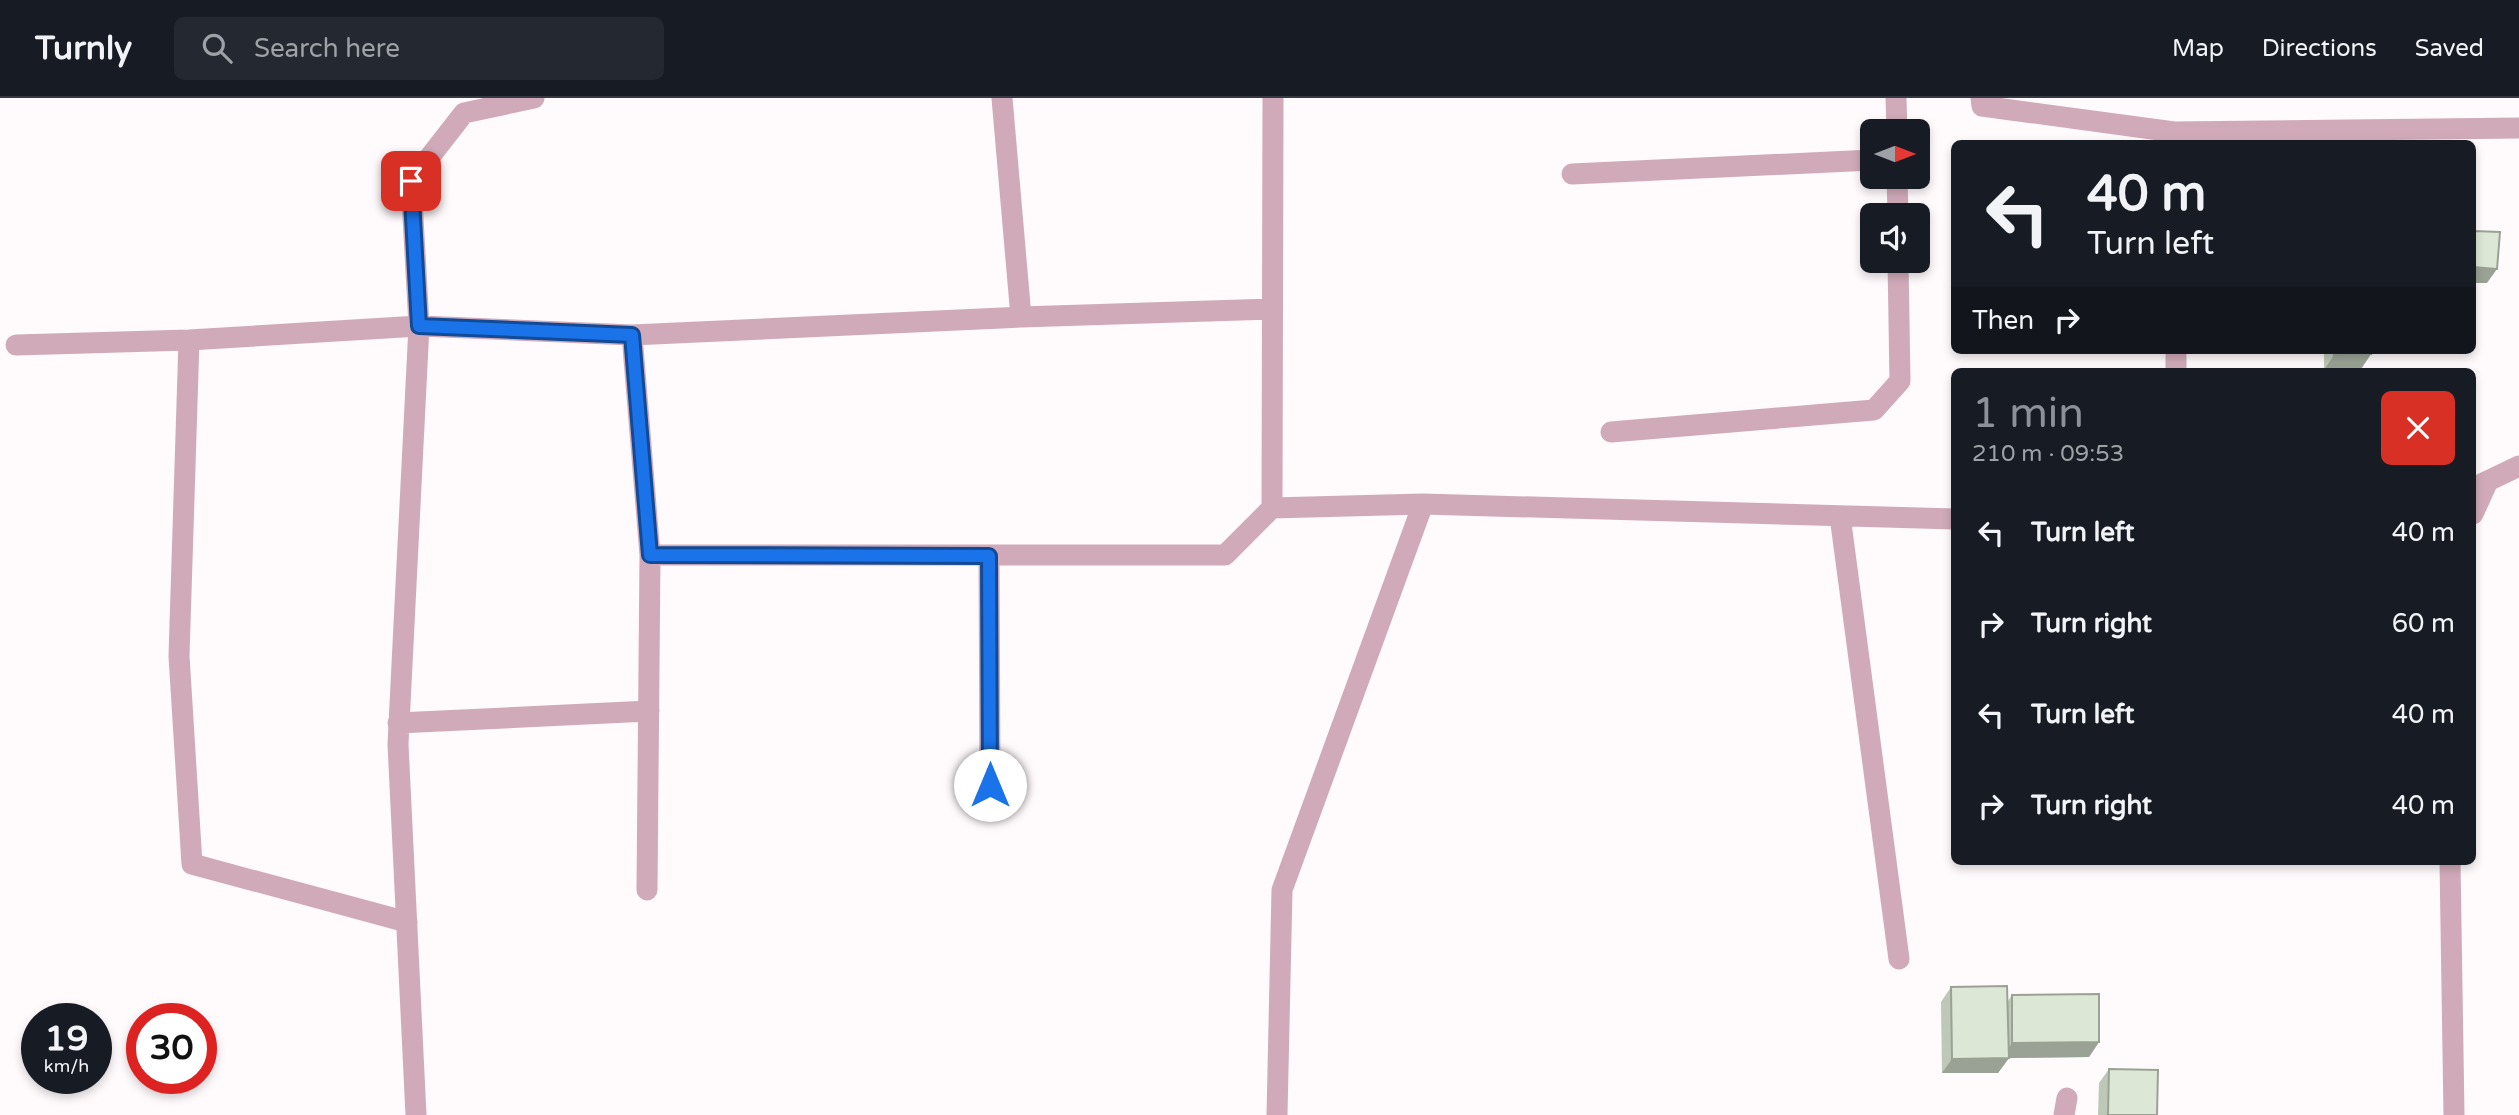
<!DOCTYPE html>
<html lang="en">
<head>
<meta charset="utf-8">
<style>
	:root { --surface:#171b24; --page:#242831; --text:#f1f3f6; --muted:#9ea1a6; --line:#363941; --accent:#8c9099 }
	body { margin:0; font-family:"Varela Round",sans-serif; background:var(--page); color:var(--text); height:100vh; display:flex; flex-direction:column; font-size:26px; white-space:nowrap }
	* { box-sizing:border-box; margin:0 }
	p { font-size:23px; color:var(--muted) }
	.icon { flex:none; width:38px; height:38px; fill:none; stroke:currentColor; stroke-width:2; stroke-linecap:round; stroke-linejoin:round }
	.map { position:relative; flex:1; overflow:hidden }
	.sheet { position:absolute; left:1951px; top:270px; width:525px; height:497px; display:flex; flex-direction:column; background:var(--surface); border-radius:10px; box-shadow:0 4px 10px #0003 }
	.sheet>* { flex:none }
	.guide { position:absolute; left:1951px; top:42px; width:525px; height:214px; border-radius:10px; box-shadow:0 4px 10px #0003; background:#171b24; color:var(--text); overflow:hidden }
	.needle { width:46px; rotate:90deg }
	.controls { position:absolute; left:1860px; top:21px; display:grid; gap:14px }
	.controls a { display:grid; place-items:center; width:70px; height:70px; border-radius:10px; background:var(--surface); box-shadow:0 4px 10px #0003; font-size:35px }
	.speed { position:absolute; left:21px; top:905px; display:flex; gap:14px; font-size:35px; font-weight:700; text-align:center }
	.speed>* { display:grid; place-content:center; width:91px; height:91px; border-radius:50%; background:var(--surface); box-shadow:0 4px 10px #0003; line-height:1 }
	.speed small { font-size:18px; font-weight:400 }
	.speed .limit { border:10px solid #d22; background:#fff; color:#111 }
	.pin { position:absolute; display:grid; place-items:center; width:60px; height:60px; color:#fff; margin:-30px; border-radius:14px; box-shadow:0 4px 10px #0006 }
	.me { position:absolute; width:77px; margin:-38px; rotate:0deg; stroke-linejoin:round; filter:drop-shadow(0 0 5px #0008) }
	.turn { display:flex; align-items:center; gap:24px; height:147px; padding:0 21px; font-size:32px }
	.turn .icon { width:91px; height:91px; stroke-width:2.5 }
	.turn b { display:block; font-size:49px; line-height:60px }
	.then { display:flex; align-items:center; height:66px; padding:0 21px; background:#0003; gap:14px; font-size:26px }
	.round { display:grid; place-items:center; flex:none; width:74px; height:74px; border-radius:10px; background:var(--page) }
	.headline { display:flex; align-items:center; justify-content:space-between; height:119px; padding:0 21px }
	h1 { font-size:42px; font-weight:600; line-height:52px; color:var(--accent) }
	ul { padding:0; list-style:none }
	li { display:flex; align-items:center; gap:21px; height:91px; padding:0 21px }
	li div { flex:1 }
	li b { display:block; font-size:26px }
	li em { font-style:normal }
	header { display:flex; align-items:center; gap:42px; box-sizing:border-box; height:98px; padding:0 35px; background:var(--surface); border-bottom:2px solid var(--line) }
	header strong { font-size:33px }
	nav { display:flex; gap:38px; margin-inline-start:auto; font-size:24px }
	.search { width:490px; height:63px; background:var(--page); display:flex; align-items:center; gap:18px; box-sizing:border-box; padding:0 24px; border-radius:10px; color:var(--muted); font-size:26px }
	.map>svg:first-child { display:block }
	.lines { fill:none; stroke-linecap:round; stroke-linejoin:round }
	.minor { stroke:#d0aab8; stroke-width:21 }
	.wall { fill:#bdc8b7 }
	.shaded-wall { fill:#9aa295 }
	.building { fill:#dce8d5; stroke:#9aa295; stroke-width:2 }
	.route-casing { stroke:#114b97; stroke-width:18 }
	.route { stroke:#1a73e8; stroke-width:12 }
</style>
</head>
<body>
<header>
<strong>Turnly</strong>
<div class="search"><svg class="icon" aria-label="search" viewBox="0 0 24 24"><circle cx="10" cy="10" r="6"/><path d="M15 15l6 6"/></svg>Search here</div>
<nav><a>Map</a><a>Directions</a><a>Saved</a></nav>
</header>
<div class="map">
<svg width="2519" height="1017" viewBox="0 0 2519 1017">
	<rect width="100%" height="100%" fill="#fffafc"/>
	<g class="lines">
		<!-- minor -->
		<path class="minor" d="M 1002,0 L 1021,219
			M 1273,0 L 1272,410 L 1423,406 L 1282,792 L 1277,1017
			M 1896,0 L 1897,33
			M 1981,0 L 1982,8 L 2174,34 L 2519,30
			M 1572,76 L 1872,62
			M 1897,79 L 1898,117
			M 632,237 L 650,457 L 647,792
			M 189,242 L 179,558 L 192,766 L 407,824
			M 16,247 L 189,242 L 419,228 L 632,237 L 1021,219 L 1272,211
			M 2176,252 L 2176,273
			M 1611,334 L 1874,312 L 1900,283 L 1898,163
			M 2473,390 L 2519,368
			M 1423,406 L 1955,421
			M 2473,416 L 2488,383
			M 1840,418 L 1899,861
			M 650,457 L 1225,457 L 1272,410
			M 989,458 L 990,687
			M 398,625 L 649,613
			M 2450,763 L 2454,1017
			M 416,1017 L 398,646 L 419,228 L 411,83 L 464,15 L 534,0
			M 2064,1017 L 2067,1000"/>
	</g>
	<!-- wall -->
	<path class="wall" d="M 2324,252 L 2371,252 L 2371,256 L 2361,271 L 2324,272 Z
		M 1951,889 L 2008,903 L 2012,897 L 2099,944 L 2089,959 L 2009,960 L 1998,975 L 1942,975 L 1941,904 Z
		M 2109,971 L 2157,1017 L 2098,1017 L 2099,985 Z"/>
	<!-- shaded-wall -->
	<path class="shaded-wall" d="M 2473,169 L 2497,171 L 2487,185 L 2473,185 Z
		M 2371,256 L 2361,271 L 2324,272 L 2334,257 Z
		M 2099,944 L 2089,959 L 2009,960 L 1998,975 L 1942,975 L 1952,961 L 2002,960 L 2012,945 Z"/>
	<!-- building -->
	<path class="building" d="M 2473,133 L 2500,134 L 2497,171 L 2473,169 Z
		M 2334,252 L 2371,252 L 2371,256 L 2334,257 Z
		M 2007,888 L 2009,960 L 1952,961 L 1951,889 Z
		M 2099,896 L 2099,944 L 2012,945 L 2012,897 Z
		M 2109,971 L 2158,972 L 2157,1017 L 2108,1017 Z"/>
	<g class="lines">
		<!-- route casing -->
		<g class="route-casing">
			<path id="route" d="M 411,83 L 419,228 L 632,237 L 650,457 L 989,458 L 990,687"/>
		</g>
		<!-- route -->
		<use href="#route" class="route"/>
	</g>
</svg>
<div class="controls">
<a><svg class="needle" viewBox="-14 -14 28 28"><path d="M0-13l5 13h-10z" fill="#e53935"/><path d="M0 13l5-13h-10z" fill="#9ea1a6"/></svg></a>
<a><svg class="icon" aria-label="sound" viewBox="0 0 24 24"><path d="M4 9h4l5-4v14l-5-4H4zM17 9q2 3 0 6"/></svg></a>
</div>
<div class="speed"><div>19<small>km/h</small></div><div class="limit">30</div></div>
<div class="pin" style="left:411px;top:83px;background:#d93025"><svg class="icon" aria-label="arrive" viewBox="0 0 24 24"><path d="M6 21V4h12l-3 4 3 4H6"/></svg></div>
<svg class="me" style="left:990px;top:687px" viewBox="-20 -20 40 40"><circle r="19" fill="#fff"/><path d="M0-13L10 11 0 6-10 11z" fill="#1a73e8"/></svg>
<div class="guide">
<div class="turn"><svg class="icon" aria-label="left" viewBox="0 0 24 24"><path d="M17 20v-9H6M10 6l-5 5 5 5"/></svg><div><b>40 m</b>Turn left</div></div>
<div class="then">Then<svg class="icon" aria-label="right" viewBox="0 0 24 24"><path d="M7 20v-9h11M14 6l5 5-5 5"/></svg></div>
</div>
<section class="sheet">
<div class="headline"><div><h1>1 min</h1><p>210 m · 09:53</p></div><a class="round" style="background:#d93025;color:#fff"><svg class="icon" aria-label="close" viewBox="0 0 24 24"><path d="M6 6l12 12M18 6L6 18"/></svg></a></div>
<ul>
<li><svg class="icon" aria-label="left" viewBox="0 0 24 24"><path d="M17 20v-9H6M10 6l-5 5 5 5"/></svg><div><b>Turn left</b></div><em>40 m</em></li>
<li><svg class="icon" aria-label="right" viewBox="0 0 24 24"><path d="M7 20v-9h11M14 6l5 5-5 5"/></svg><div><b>Turn right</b></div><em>60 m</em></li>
<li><svg class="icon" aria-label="left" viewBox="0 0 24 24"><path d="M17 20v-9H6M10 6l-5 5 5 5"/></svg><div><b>Turn left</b></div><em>40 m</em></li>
<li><svg class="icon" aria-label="right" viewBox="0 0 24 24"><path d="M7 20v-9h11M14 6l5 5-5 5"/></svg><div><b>Turn right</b></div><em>40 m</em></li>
</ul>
</section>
</div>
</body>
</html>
